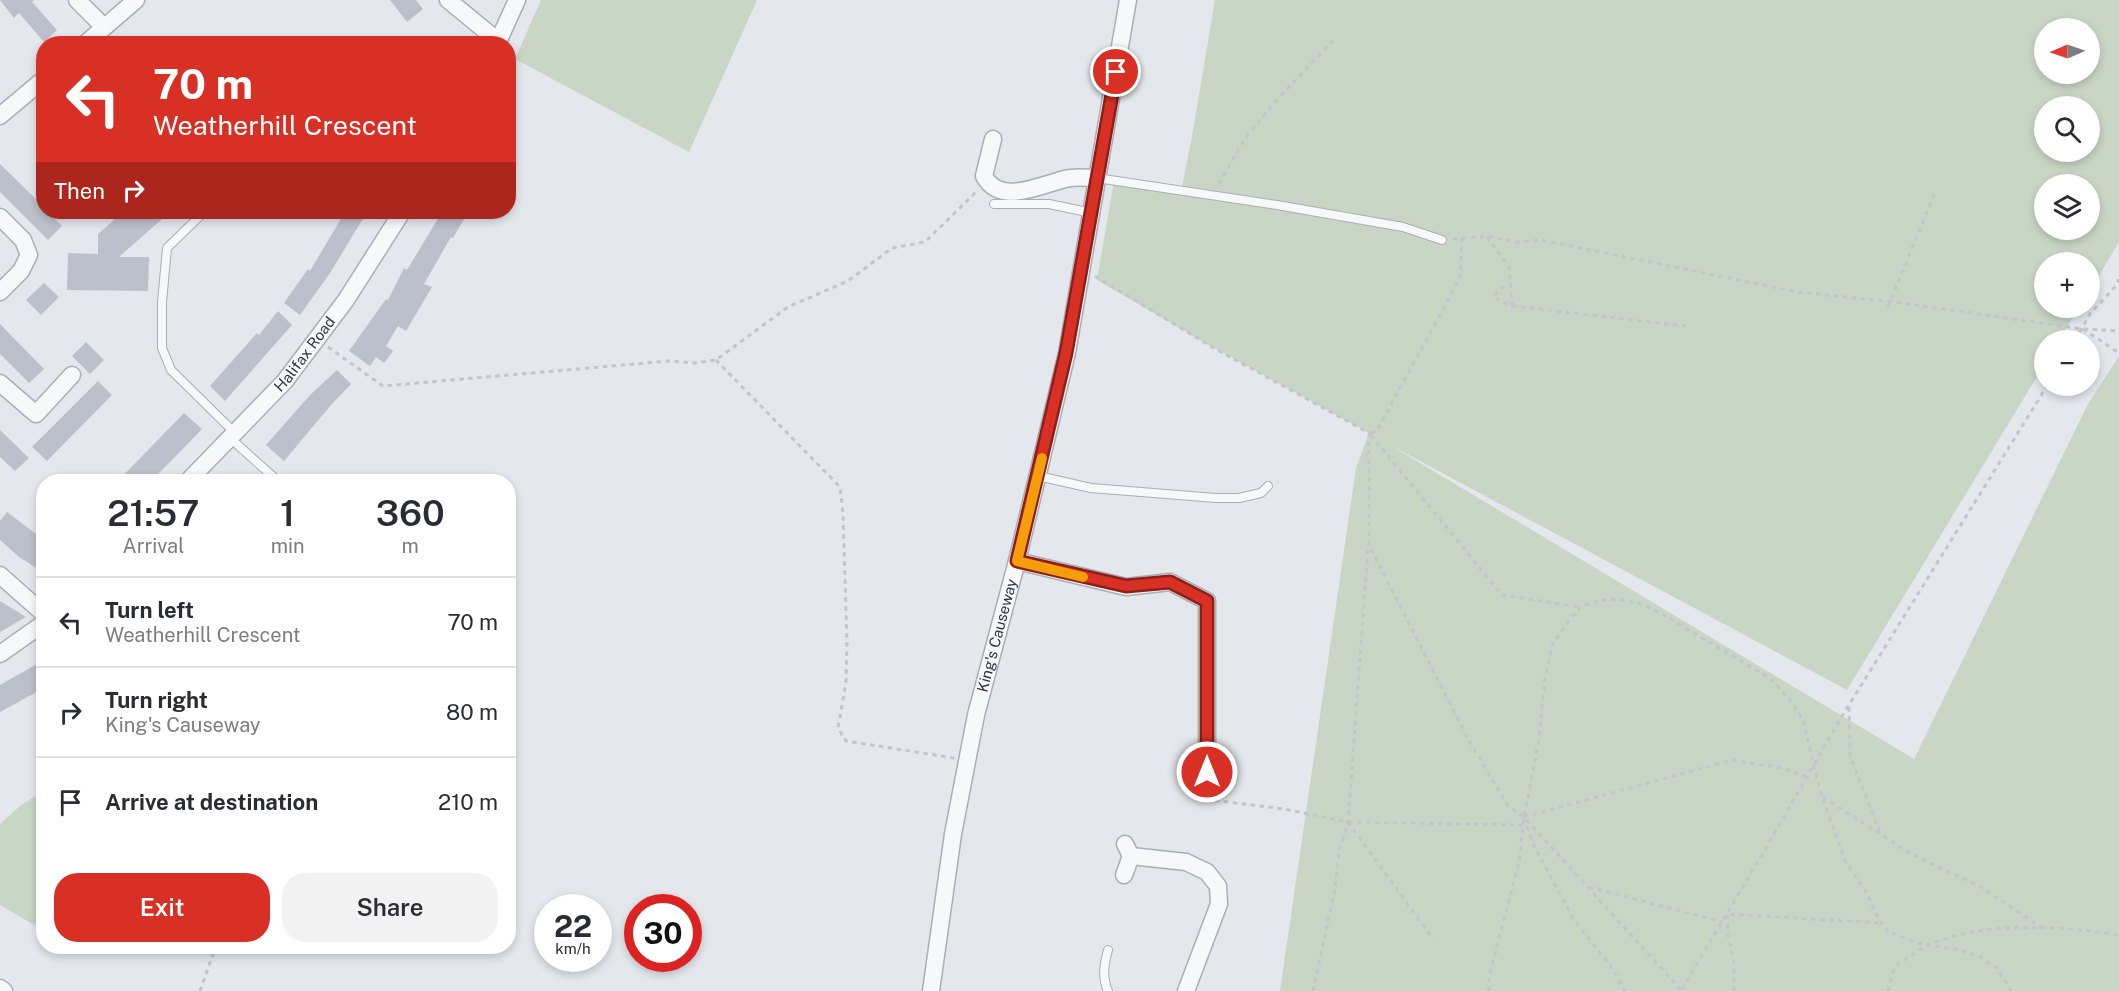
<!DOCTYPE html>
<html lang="en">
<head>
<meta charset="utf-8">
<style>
	:root { --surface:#fff; --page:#f2f2f3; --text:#2b2b33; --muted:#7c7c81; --line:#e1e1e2; --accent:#d93025 }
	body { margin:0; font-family:"Public Sans",sans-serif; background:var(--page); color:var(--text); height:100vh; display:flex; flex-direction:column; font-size:22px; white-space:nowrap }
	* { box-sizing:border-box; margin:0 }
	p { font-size:20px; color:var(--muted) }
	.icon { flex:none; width:33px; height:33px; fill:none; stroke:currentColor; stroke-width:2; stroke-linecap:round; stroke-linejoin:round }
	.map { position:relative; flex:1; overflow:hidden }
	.drawer { position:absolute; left:36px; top:474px; width:480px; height:480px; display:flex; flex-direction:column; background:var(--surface); border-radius:24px; box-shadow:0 3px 9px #0003 }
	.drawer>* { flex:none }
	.hud { position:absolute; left:36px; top:36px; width:480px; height:183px; border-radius:24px; box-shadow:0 3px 9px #0003; background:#d93025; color:#fff; overflow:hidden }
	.needle { width:39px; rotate:268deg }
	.tools { position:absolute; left:2034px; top:18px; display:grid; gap:12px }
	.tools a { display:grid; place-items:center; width:66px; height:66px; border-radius:50%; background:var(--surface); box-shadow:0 3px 9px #0003; font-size:30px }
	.speed { position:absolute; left:534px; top:894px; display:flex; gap:12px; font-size:30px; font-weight:700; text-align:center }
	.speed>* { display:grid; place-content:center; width:78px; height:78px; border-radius:50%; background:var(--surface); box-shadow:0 3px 9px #0003; line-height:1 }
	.speed small { font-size:15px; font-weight:400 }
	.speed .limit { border:9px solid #d22; background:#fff; color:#111 }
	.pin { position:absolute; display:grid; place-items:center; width:51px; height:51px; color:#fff; margin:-26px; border:3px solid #fff; border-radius:50%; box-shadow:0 2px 6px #0007 }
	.me { position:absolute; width:66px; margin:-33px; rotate:0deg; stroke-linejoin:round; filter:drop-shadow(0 0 4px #0008) }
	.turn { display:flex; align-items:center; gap:21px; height:126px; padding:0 18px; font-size:27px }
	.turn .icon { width:78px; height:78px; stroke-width:2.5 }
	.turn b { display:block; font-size:42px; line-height:51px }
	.then { display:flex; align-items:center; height:57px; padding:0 18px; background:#0003; gap:12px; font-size:22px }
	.eta { display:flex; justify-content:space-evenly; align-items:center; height:102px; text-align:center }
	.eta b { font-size:36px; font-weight:600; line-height:42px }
	.primary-button { display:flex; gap:12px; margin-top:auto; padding:12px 18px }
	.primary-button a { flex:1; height:69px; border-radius:24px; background:var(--accent); color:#fff; font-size:24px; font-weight:600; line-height:69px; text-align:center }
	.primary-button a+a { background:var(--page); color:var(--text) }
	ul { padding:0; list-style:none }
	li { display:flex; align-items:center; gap:18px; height:90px; padding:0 18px; border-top:2px solid var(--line) }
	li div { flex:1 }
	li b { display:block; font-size:22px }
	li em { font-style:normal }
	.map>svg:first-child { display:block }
	.green { fill:#c9d6c5; fill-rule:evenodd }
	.building { fill:#bbc0ca }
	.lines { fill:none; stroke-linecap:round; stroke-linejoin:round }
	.service-casing { stroke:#a9aeb7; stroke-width:10 }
	.minor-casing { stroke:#a9aeb7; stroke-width:19 }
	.path { stroke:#c2c5cb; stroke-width:3; stroke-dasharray:4.5 4.5; stroke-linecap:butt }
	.service { stroke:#f7f8fa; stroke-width:8 }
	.minor { stroke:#f7f8fa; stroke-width:16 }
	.route-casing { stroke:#8d1f18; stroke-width:15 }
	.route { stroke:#d93025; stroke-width:10 }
	.slow { stroke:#f59e0b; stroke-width:10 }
	.labels { text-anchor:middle; stroke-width:5; stroke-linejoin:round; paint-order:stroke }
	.street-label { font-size:15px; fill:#2b3445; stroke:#f4f6f9 }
</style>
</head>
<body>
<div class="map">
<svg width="2119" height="991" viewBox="0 0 2119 991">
	<rect width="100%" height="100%" fill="#e4e7ec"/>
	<!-- green -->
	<path class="green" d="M 541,0 L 757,0 L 689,152 L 515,59 Z
		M 1215,0 L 2119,0 L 2119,242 L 2090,291 L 2090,262 L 2044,262 L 2044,308 L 2079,308 L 2059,340 L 2044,340 L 2044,365 L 1847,690 L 1390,445 L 1914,759 L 2088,404 L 2119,356 L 2119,991 L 1280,991 L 1356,468 L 1369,433 L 1207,344 L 1097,280 L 1114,181 L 1181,192 L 1193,131 ZM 2044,28 L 2090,28 L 2090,74 L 2044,74 ZM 2044,106 L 2090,106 L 2090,152 L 2044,152 ZM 2044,184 L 2090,184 L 2090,230 L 2044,230 Z
		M 43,791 L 43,930 L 0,905 L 0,824 L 20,806 Z"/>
	<!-- building -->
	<path class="building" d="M 0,0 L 34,0 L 32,2 L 57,30 L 44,42 L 19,13 L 14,18 Z
		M 390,0 L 416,0 L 423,9 L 407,22 Z
		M 0,164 L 44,207 L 44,212 L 48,212 L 62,226 L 48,240 L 0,192 Z
		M 123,212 L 170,212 L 119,257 L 149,257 L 148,291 L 67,290 L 68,253 L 98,254 L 98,234 Z
		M 345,212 L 367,212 L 330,273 L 300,315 L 284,303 L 308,269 L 310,271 Z
		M 442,212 L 468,212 L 453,238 L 451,237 L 424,284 L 432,287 L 406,331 L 398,326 L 386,346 L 393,351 L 384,363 L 376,357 L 370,366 L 349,351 L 386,299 L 388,300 L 404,268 L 407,270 Z
		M 44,283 L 59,297 L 41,315 L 26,300 Z
		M 278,311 L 292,325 L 225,401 L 210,386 L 257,333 L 259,335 Z
		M 0,324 L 44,369 L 29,383 L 0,354 Z
		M 86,342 L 104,360 L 90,374 L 72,356 Z
		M 337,370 L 351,384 L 331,405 L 284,461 L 266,445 L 310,395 Z
		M 98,381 L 112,395 L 47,461 L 32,447 Z
		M 184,413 L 202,429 L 174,458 L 150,482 L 117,482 Z
		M 0,430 L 29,458 L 15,471 L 0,457 Z
		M 7,512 L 44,540 L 44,573 L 19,557 L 0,540 L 0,521 Z
		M 0,601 L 26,617 L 0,632 Z
		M 44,660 L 44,688 L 0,712 L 0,685 Z"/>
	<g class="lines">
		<!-- service casing -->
		<g class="service-casing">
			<path id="service" d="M 1097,178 L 1277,205 L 1403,227 L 1442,240
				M 994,204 L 1049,204 L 1092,213
				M 204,212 L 167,248 L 162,302 L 162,348 L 171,370 L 235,433
				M 230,438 L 279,482
				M 1038,476 L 1091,488 L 1216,498 L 1239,498 L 1261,493 L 1268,486
				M 1108,991 C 1102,977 1104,964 1108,950"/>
		</g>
		<!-- minor casing -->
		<g class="minor-casing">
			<g id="minor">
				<path d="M 77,0 L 104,27"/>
				<path d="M 448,0 L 498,41"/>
				<path d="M 85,44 L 136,0"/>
				<path d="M 497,44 L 517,0"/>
				<path d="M 0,116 L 44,79"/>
				<path d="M 993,139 L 984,176 C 1000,206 1040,185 1065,179 C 1075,176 1087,178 1097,178"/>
				<path d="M 0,217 L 23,240 L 29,255 L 21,271 L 0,292"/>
				<path d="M 0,383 L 36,414 L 72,375"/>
				<path id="s1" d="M 187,482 L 285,381 L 346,300 L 402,212"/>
				<path d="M 1017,561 L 1126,587 L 1170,582 L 1207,601 L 1207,772"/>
				<path d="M 0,575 L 44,614"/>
				<path d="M 0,654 L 44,623"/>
				<path d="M 1131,856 L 1186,862 L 1207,872 L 1218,886 L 1219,904 L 1186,991"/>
				<path d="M 1124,875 L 1131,856 L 1125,844"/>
				<path d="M 0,988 L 4,991"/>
				<path id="s2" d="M 931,991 L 953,834 L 976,715 L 1017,561 L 1067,353 L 1128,0"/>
			</g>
		</g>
		<!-- path -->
		<path class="path" d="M 1219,184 L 1244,140 L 1274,103 L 1336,37
			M 1487,237 L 1509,267 L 1512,306 L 1494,298 L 1498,290 L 1511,284
			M 1462,238 L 1460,278 L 1376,432 L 1369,433 L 1502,595 L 1580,607
			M 1453,239 L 1486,236 L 1517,242 L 1541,240 L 1798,292 L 1895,302 L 2083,329 L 2119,331
			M 1095,276 L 1212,347 L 1369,433 L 1369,545 L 1468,739 L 1508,806 L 1524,817 L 1682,991
			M 1512,306 L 1686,326
			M 1888,307 L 1936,190
			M 2083,329 L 2119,353
			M 2075,340 L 2090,314 L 2114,288 L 2119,279
			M 328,347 L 383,386 L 669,361 L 695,363 L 716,360 L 788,307 L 848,281 L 892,248 L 925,242 L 978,190
			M 716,360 L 840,487 L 843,513 L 847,643 L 846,682 L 838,728 L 846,741 L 954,758
			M 1849,707 L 1850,755 L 1880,833
			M 1210,785 L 1212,800 L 1284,809 L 1348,822 L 1523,825
			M 1823,797 L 1911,854 L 1979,886 L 2044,929
			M 1524,817 L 1732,760 L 1781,768 L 1808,777
			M 1524,818 L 1534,846 L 1574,920 L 1609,964 L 1625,991
			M 1348,822 L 1433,939
			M 1589,887 L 1722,922
			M 1682,989 L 1763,853 L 1839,721 L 2047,386
			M 200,991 L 216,946
			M 1313,991 L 1335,889 L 1339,851 L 1348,822 L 1368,547
			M 1489,991 L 1489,977 L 1519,862 L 1524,817 L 1539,739 L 1545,678 L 1552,646 L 1560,633 L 1580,607 L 1600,600 L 1619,599 L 1642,604 L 1662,614 L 1771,679 L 1792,702 L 1803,720 L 1819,788 L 1846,863 L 1867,893 L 1876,914 L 1887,931 L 1917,943 L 1960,950 L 1980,957 L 1997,968 L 2011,991
			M 1734,991 L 1734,962 L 1728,935 L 1727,914 L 1881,923
			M 1888,991 C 1890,984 1892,971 1897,965 C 1901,961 1908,958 1912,955 C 1964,918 2059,926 2119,935"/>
		<!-- service -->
		<use href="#service" class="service"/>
		<!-- minor -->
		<use href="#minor" class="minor"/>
	</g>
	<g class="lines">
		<!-- route casing -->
		<g class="route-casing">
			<path id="route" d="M 1116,72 L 1066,353 L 1017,561 L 1126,586 L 1170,582 L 1207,601 L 1207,772"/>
		</g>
		<!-- route -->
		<use href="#route" class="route"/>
		<!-- slow -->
		<path class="slow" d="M 1042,458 L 1017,561 L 1083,577"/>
	</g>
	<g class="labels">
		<!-- street labels -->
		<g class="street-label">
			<text dy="5" stroke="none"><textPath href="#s1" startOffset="174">Halifax Road</textPath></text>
			<text dy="5" stroke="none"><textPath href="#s2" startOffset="362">King's Causeway</textPath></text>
		</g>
	</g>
</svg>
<div class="tools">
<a><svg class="needle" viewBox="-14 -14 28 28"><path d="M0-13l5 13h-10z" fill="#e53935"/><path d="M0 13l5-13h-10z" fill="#7c7c81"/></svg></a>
<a><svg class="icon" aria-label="search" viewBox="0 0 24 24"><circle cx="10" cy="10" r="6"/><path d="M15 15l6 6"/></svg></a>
<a><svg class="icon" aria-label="layers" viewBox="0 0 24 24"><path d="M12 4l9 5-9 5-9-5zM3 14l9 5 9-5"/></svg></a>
<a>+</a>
<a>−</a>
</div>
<div class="speed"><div>22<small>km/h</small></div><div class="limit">30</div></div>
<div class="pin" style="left:1116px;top:72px;background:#d93025"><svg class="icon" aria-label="arrive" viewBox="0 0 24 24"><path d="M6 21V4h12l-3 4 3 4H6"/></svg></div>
<svg class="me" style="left:1207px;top:772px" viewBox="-20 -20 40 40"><circle r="17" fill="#d93025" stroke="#fff" stroke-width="3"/><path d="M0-11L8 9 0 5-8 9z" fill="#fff"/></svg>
<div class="hud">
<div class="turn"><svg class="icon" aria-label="left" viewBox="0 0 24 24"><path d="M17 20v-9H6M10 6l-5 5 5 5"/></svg><div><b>70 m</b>Weatherhill Crescent</div></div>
<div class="then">Then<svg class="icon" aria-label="right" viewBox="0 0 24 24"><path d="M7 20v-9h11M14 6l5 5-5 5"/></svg></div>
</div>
<section class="drawer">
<div class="eta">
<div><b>21:57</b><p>Arrival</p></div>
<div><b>1</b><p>min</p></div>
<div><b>360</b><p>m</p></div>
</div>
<ul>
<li><svg class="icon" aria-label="left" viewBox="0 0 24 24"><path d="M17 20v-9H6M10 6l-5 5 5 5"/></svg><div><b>Turn left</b><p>Weatherhill Crescent</p></div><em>70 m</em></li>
<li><svg class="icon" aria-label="right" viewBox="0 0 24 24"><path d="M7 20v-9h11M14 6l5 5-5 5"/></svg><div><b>Turn right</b><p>King's Causeway</p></div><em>80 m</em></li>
<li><svg class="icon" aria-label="arrive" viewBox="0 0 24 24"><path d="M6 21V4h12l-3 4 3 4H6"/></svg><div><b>Arrive at destination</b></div><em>210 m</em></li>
</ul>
<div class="primary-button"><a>Exit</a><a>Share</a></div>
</section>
</div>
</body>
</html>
